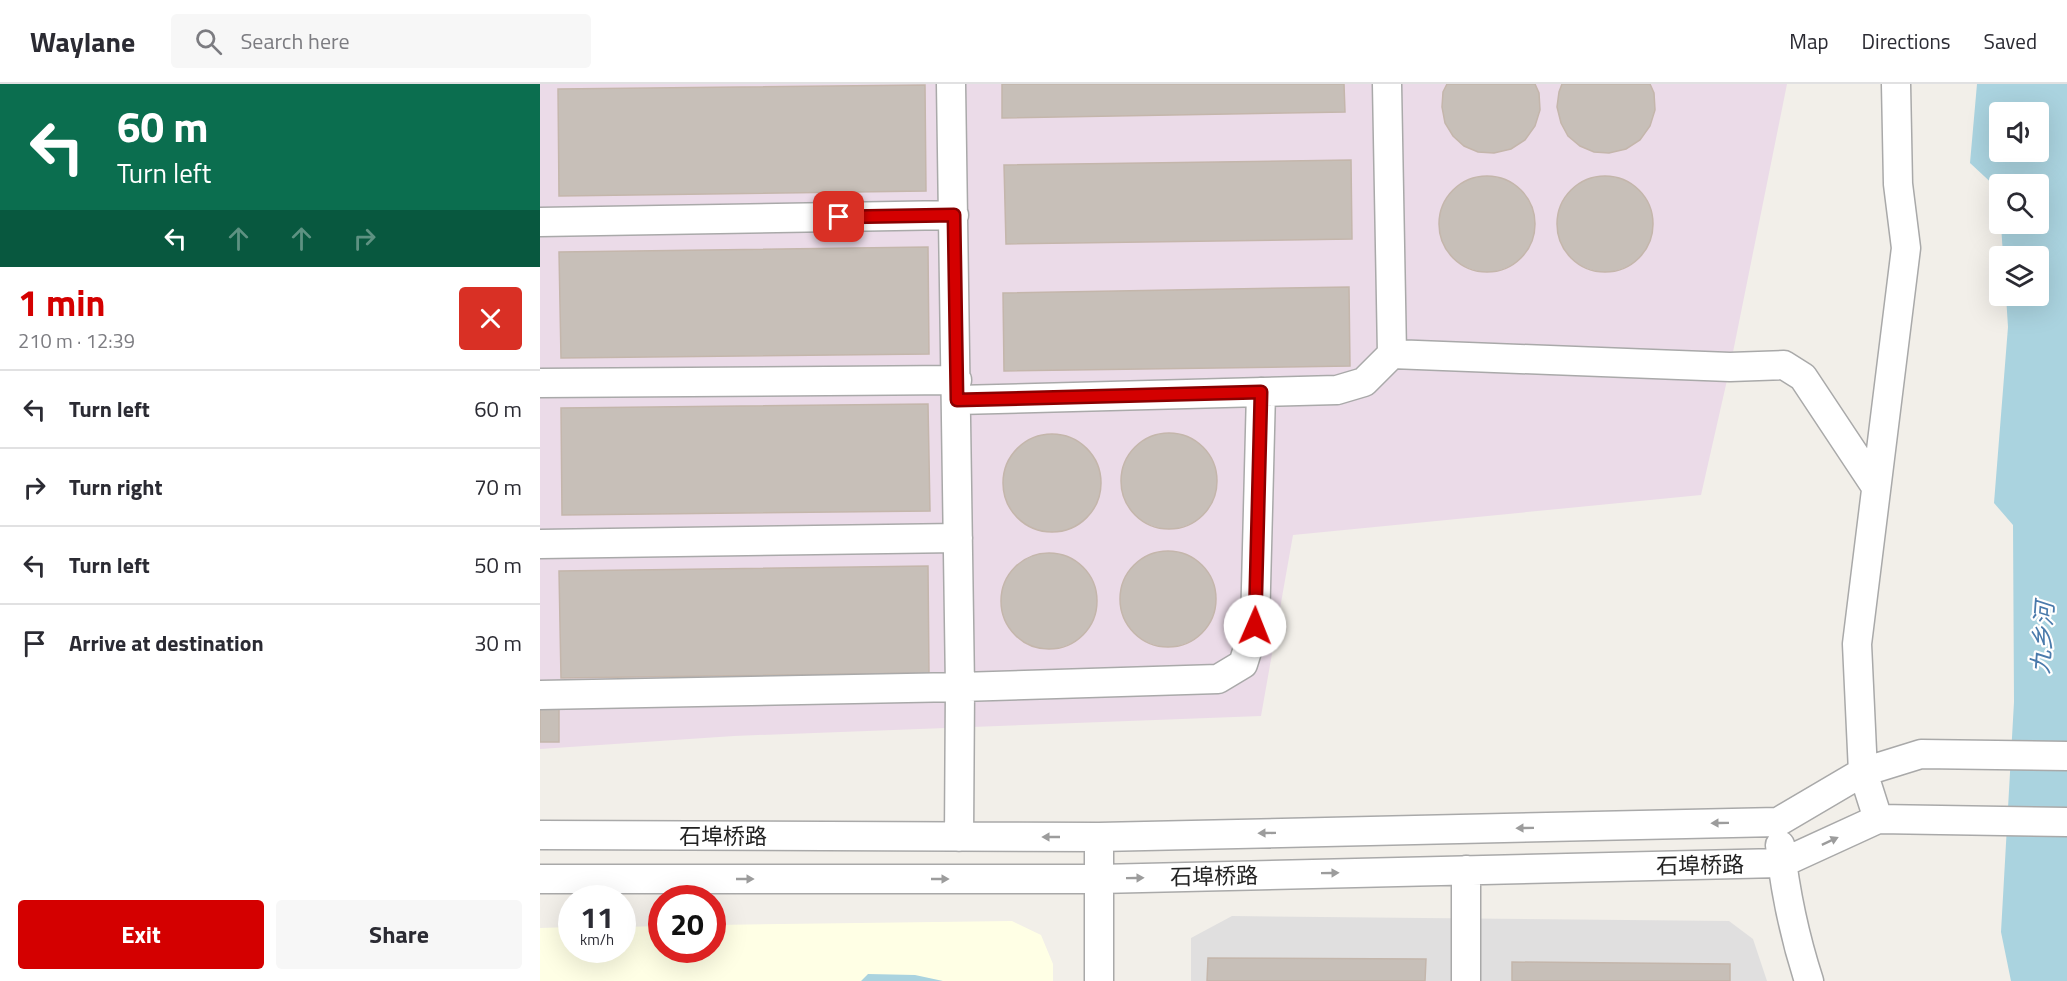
<!DOCTYPE html>
<html lang="en">
<head>
<meta charset="utf-8">
<style>
	:root { --surface:#fff; --page:#f7f7f7; --text:#2b2b33; --muted:#7c7c81; --line:#e1e1e2; --accent:#d40000 }
	body { margin:0; font-family:"Titillium Web","Noto Sans SC",sans-serif; background:var(--page); color:var(--text); height:100vh; display:flex; flex-direction:column; font-size:22px; white-space:nowrap }
	* { box-sizing:border-box; margin:0 }
	p { font-size:20px; color:var(--muted) }
	.icon { flex:none; width:33px; height:33px; fill:none; stroke:currentColor; stroke-width:2; stroke-linecap:round; stroke-linejoin:round }
	.map { position:relative; flex:1; overflow:hidden }
	.drawer { display:flex; flex-direction:column; background:var(--surface); width:540px }
	.drawer>* { flex:none }
	.top-card { background:#0b6e4f; color:#fff; overflow:hidden }
	.controls { position:absolute; left:1449px; top:18px; display:grid; gap:12px }
	.controls a { display:grid; place-items:center; width:60px; height:60px; border-radius:6px; background:var(--surface); box-shadow:0 6px 24px #0002; font-size:30px }
	.speed { position:absolute; left:18px; top:801px; display:flex; gap:12px; font-size:30px; font-weight:700; text-align:center }
	.speed>* { display:grid; place-content:center; width:78px; height:78px; border-radius:50%; background:var(--surface); box-shadow:0 6px 24px #0002; line-height:1 }
	.speed small { font-size:15px; font-weight:400 }
	.speed .limit { border:9px solid #d22; background:#fff; color:#111 }
	.pin { position:absolute; display:grid; place-items:center; width:51px; height:51px; color:#fff; margin:-26px; border-radius:12px; box-shadow:0 3px 9px #0006 }
	.me { position:absolute; width:66px; margin:-33px; rotate:1deg; stroke-linejoin:round; filter:drop-shadow(0 0 4px #0008) }
	.turn { display:flex; align-items:center; gap:21px; height:126px; padding:0 18px; font-size:27px }
	.turn .icon { width:78px; height:78px; stroke-width:2.5 }
	.turn b { display:block; font-size:42px; line-height:51px }
	.lanes { display:flex; align-items:center; height:57px; padding:0 18px; background:#0003; justify-content:center; gap:30px; direction:ltr }
	.lanes .off { opacity:.35 }
	.round { display:grid; place-items:center; flex:none; width:63px; height:63px; border-radius:6px; background:var(--page) }
	.headline { display:flex; align-items:center; justify-content:space-between; height:102px; padding:0 18px }
	h1 { font-size:36px; font-weight:700; line-height:45px; color:var(--accent) }
	.action { display:flex; gap:12px; margin-top:auto; padding:12px 18px }
	.action a { flex:1; height:69px; border-radius:6px; background:var(--accent); color:#fff; font-size:24px; font-weight:700; line-height:69px; text-align:center }
	.action a+a { background:var(--page); color:var(--text) }
	ul { padding:0; list-style:none }
	li { display:flex; align-items:center; gap:18px; height:78px; padding:0 18px; border-top:2px solid var(--line) }
	li div { flex:1 }
	li b { display:block; font-size:22px }
	li em { font-style:normal }
	header { display:flex; align-items:center; gap:36px; box-sizing:border-box; height:84px; padding:0 30px; background:var(--surface); border-bottom:2px solid var(--line) }
	header strong { font-size:28px }
	nav { display:flex; gap:33px; margin-inline-start:auto; font-size:21px }
	.search { width:420px; height:54px; background:var(--page); display:flex; align-items:center; gap:15px; box-sizing:border-box; padding:0 21px; border-radius:6px; color:var(--muted); font-size:22px }
	main { display:flex; flex:1; min-height:0 }
	.map>svg:first-child { display:block }
	.residential { fill:#e0dfdf }
	.industrial { fill:#ebdbe8 }
	.education { fill:#ffffe5 }
	.water { fill:#aad3df; fill-rule:evenodd }
	.building { fill:#c7bfb8; stroke:#c4b6ab; stroke-width:1.5 }
	.lines { fill:none; stroke-linecap:round; stroke-linejoin:round }
	.minor-casing { stroke:#a9a9a9; stroke-width:31 }
	.minor { stroke:#fff; stroke-width:28 }
	.oneway { fill:#9c9c9c }
	.route-casing { stroke:#8a0000; stroke-width:15 }
	.route { stroke:#d40000; stroke-width:10 }
	.labels { text-anchor:middle; stroke-width:4.5; stroke-linejoin:round; paint-order:stroke }
	.street-label { font-size:22px; fill:#222; stroke:#fff }
	.water-label { font-size:24px; font-style:italic; fill:#4a7aab; stroke:#fff }
</style>
</head>
<body>
<header>
<strong>Waylane</strong>
<div class="search"><svg class="icon" aria-label="search" viewBox="0 0 24 24"><circle cx="10" cy="10" r="6"/><path d="M15 15l6 6"/></svg>Search here</div>
<nav><a>Map</a><a>Directions</a><a>Saved</a></nav>
</header>
<main>
<section class="drawer">
<div class="top-card">
<div class="turn"><svg class="icon" aria-label="left" viewBox="0 0 24 24"><path d="M17 20v-9H6M10 6l-5 5 5 5"/></svg><div><b>60 m</b>Turn left</div></div>
<div class="lanes"><svg class="icon" aria-label="left" viewBox="0 0 24 24"><path d="M17 20v-9H6M10 6l-5 5 5 5"/></svg><svg class="icon off" aria-label="ahead" viewBox="0 0 24 24"><path d="M12 20V5M6 11l6-6 6 6"/></svg><svg class="icon off" aria-label="ahead" viewBox="0 0 24 24"><path d="M12 20V5M6 11l6-6 6 6"/></svg><svg class="icon off" aria-label="right" viewBox="0 0 24 24"><path d="M7 20v-9h11M14 6l5 5-5 5"/></svg></div>
</div>
<div class="headline"><div><h1>1 min</h1><p>210 m · 12:39</p></div><a class="round" style="background:#d93025;color:#fff"><svg class="icon" aria-label="close" viewBox="0 0 24 24"><path d="M6 6l12 12M18 6L6 18"/></svg></a></div>
<ul>
<li><svg class="icon" aria-label="left" viewBox="0 0 24 24"><path d="M17 20v-9H6M10 6l-5 5 5 5"/></svg><div><b>Turn left</b></div><em>60 m</em></li>
<li><svg class="icon" aria-label="right" viewBox="0 0 24 24"><path d="M7 20v-9h11M14 6l5 5-5 5"/></svg><div><b>Turn right</b></div><em>70 m</em></li>
<li><svg class="icon" aria-label="left" viewBox="0 0 24 24"><path d="M17 20v-9H6M10 6l-5 5 5 5"/></svg><div><b>Turn left</b></div><em>50 m</em></li>
<li><svg class="icon" aria-label="arrive" viewBox="0 0 24 24"><path d="M6 21V4h12l-3 4 3 4H6"/></svg><div><b>Arrive at destination</b></div><em>30 m</em></li>
</ul>
<div class="action"><a>Exit</a><a>Share</a></div>
</section>
<div class="map">
<svg width="1527" height="897" viewBox="0 0 1527 897">
	<rect width="100%" height="100%" fill="#f2efe9"/>
	<!-- residential -->
	<path class="residential" d="M 692,832 L 1189,837 L 1213,855 L 1227,897 L 651,897 L 651,854 Z"/>
	<!-- industrial -->
	<path class="industrial" d="M 0,0 L 1247,0 L 1190,283 L 1161,411 L 753,451 L 721,632 L 194,652 L 0,665 Z"/>
	<!-- education -->
	<path class="education" d="M 472,837 L 501,851 L 513,880 L 513,897 L 0,897 L 0,844 L 31,843 L 32,866 L 82,866 L 83,843 L 121,842 L 122,866 L 172,866 L 173,841 Z"/>
	<!-- water -->
	<path class="water" d="M 1437,0 L 1527,0 L 1527,897 L 1471,897 L 1461,848 L 1474,618 L 1473,441 L 1454,419 L 1468,243 L 1466,212 L 1498,212 L 1498,172 L 1463,172 L 1461,140 L 1498,140 L 1498,100 L 1460,100 L 1459,119 L 1458,105 L 1430,79 ZM 1460,28 L 1498,28 L 1498,68 L 1460,68 Z
		M 328,890 L 375,891 L 403,897 L 321,897 Z"/>
	<!-- building -->
	<path class="building" d="M 462,0 L 804,0 L 805,28 L 462,34 Z
		M 907,0 L 995,0 L 999,9 L 1000,26 L 995,42 L 985,56 L 971,65 L 954,69 L 938,68 L 924,62 L 913,52 L 905,39 L 902,23 L 903,8 Z
		M 1022,0 L 1110,0 L 1114,9 L 1115,26 L 1110,42 L 1100,56 L 1086,65 L 1069,69 L 1054,68 L 1040,62 L 1028,52 L 1021,39 L 1017,23 L 1019,8 Z
		M 385,1 L 386,107 L 19,112 L 18,5 Z
		M 811,76 L 812,155 L 466,160 L 464,81 Z
		M899 140a48 48 0 1 1 96 0a48 48 0 1 1-96 0Z
		M1017 140a48 48 0 1 1 96 0a48 48 0 1 1-96 0Z
		M 388,163 L 389,270 L 21,274 L 19,168 Z
		M 809,203 L 810,282 L 464,287 L 463,209 Z
		M 388,320 L 390,427 L 22,431 L 21,324 Z
		M581 397a48 48 0 1 1 96 0a48 48 0 1 1-96 0Z
		M463 399a49 49 0 1 1 98 0a49 49 0 1 1-98 0Z
		M580 515a48 48 0 1 1 96 0a48 48 0 1 1-96 0Z
		M461 517a48 48 0 1 1 96 0a48 48 0 1 1-96 0Z
		M 388,482 L 389,589 L 21,594 L 19,487 Z
		M 0,623 L 19,623 L 19,658 L 0,658 Z
		M 668,874 L 886,875 L 885,897 L 667,897 Z
		M 972,878 L 1190,880 L 1190,897 L 972,897 Z"/>
	<g class="lines">
		<!-- minor casing -->
		<g class="minor-casing">
			<path id="minor" d="M 411,0 L 420,603 L 419,753
				M 0,138 L 414,131
				M 852,270 L 1190,283 L 1244,281 L 1263,293 L 1336,403
				M 0,299 L 417,296
				M 417,316 L 797,306 L 824,298 L 852,270 L 847,0
				M 0,460 L 418,454
				M 0,611 L 420,603 L 678,595 L 703,580 L 715,542 L 721,308
				M 1338,735 L 1323,688 L 1317,560 L 1366,164 L 1358,100 L 1356,0
				M 0,751 L 559,753 L 1238,738 L 1323,688 L 1381,670 L 1527,672
				M 1240,761 C 1245,806 1255,854 1269,897
				M 926,786 L 926,897
				M 0,795 L 559,795 L 1242,779 L 1338,735 L 1527,738
				M 559,897 L 559,753"/>
		</g>
		<!-- minor -->
		<use href="#minor" class="minor"/>
	</g>
	<!-- one-way arrows -->
	<defs><path id="oneway-solid" d="M-6-.8H1V-3.2L6.5 0L1 3.2V.8H-6Z" transform="scale(1.5)"/></defs>
	<g class="oneway">
		<use href="#oneway-solid" transform="translate(1180 739) rotate(179)"/>
		<use href="#oneway-solid" transform="translate(985 744) rotate(179)"/>
		<use href="#oneway-solid" transform="translate(727 749) rotate(179)"/>
		<use href="#oneway-solid" transform="translate(511 753) rotate(-180)"/>
		<use href="#oneway-solid" transform="translate(1290 757) rotate(-25)"/>
		<use href="#oneway-solid" transform="translate(790 789) rotate(-1)"/>
		<use href="#oneway-solid" transform="translate(595 794) rotate(-1)"/>
		<use href="#oneway-solid" transform="translate(205 795)"/>
		<use href="#oneway-solid" transform="translate(400 795)"/>
	</g>
	<g class="lines">
		<!-- route casing -->
		<g class="route-casing">
			<path id="route" d="M 299,133 L 414,131 L 417,316 L 721,308 L 715,542"/>
		</g>
		<!-- route -->
		<use href="#route" class="route"/>
	</g>
	<g class="labels">
		<!-- street labels -->
		<g class="street-label">
			<text x="183" y="760">石埠桥路</text>
			<text transform="translate(1160 781) rotate(-1)" y="8">石埠桥路</text>
			<text transform="translate(674 792) rotate(-1)" y="8">石埠桥路</text>
		</g>
		<!-- water labels -->
		<g class="water-label">
			<text transform="translate(1503 554) rotate(-86)" y="8">九乡河</text>
		</g>
	</g>
</svg>
<div class="controls">
<a><svg class="icon" aria-label="sound" viewBox="0 0 24 24"><path d="M4 9h4l5-4v14l-5-4H4zM17 9q2 3 0 6"/></svg></a>
<a><svg class="icon" aria-label="search" viewBox="0 0 24 24"><circle cx="10" cy="10" r="6"/><path d="M15 15l6 6"/></svg></a>
<a><svg class="icon" aria-label="layers" viewBox="0 0 24 24"><path d="M12 4l9 5-9 5-9-5zM3 14l9 5 9-5"/></svg></a>
</div>
<div class="speed"><div>11<small>km/h</small></div><div class="limit">20</div></div>
<div class="pin" style="left:299px;top:133px;background:#d93025"><svg class="icon" aria-label="arrive" viewBox="0 0 24 24"><path d="M6 21V4h12l-3 4 3 4H6"/></svg></div>
<svg class="me" style="left:715px;top:542px" viewBox="-20 -20 40 40"><circle r="19" fill="#fff"/><path d="M0-13L10 11 0 6-10 11z" fill="#d40000"/></svg>
</div>
</main>
</body>
</html>
